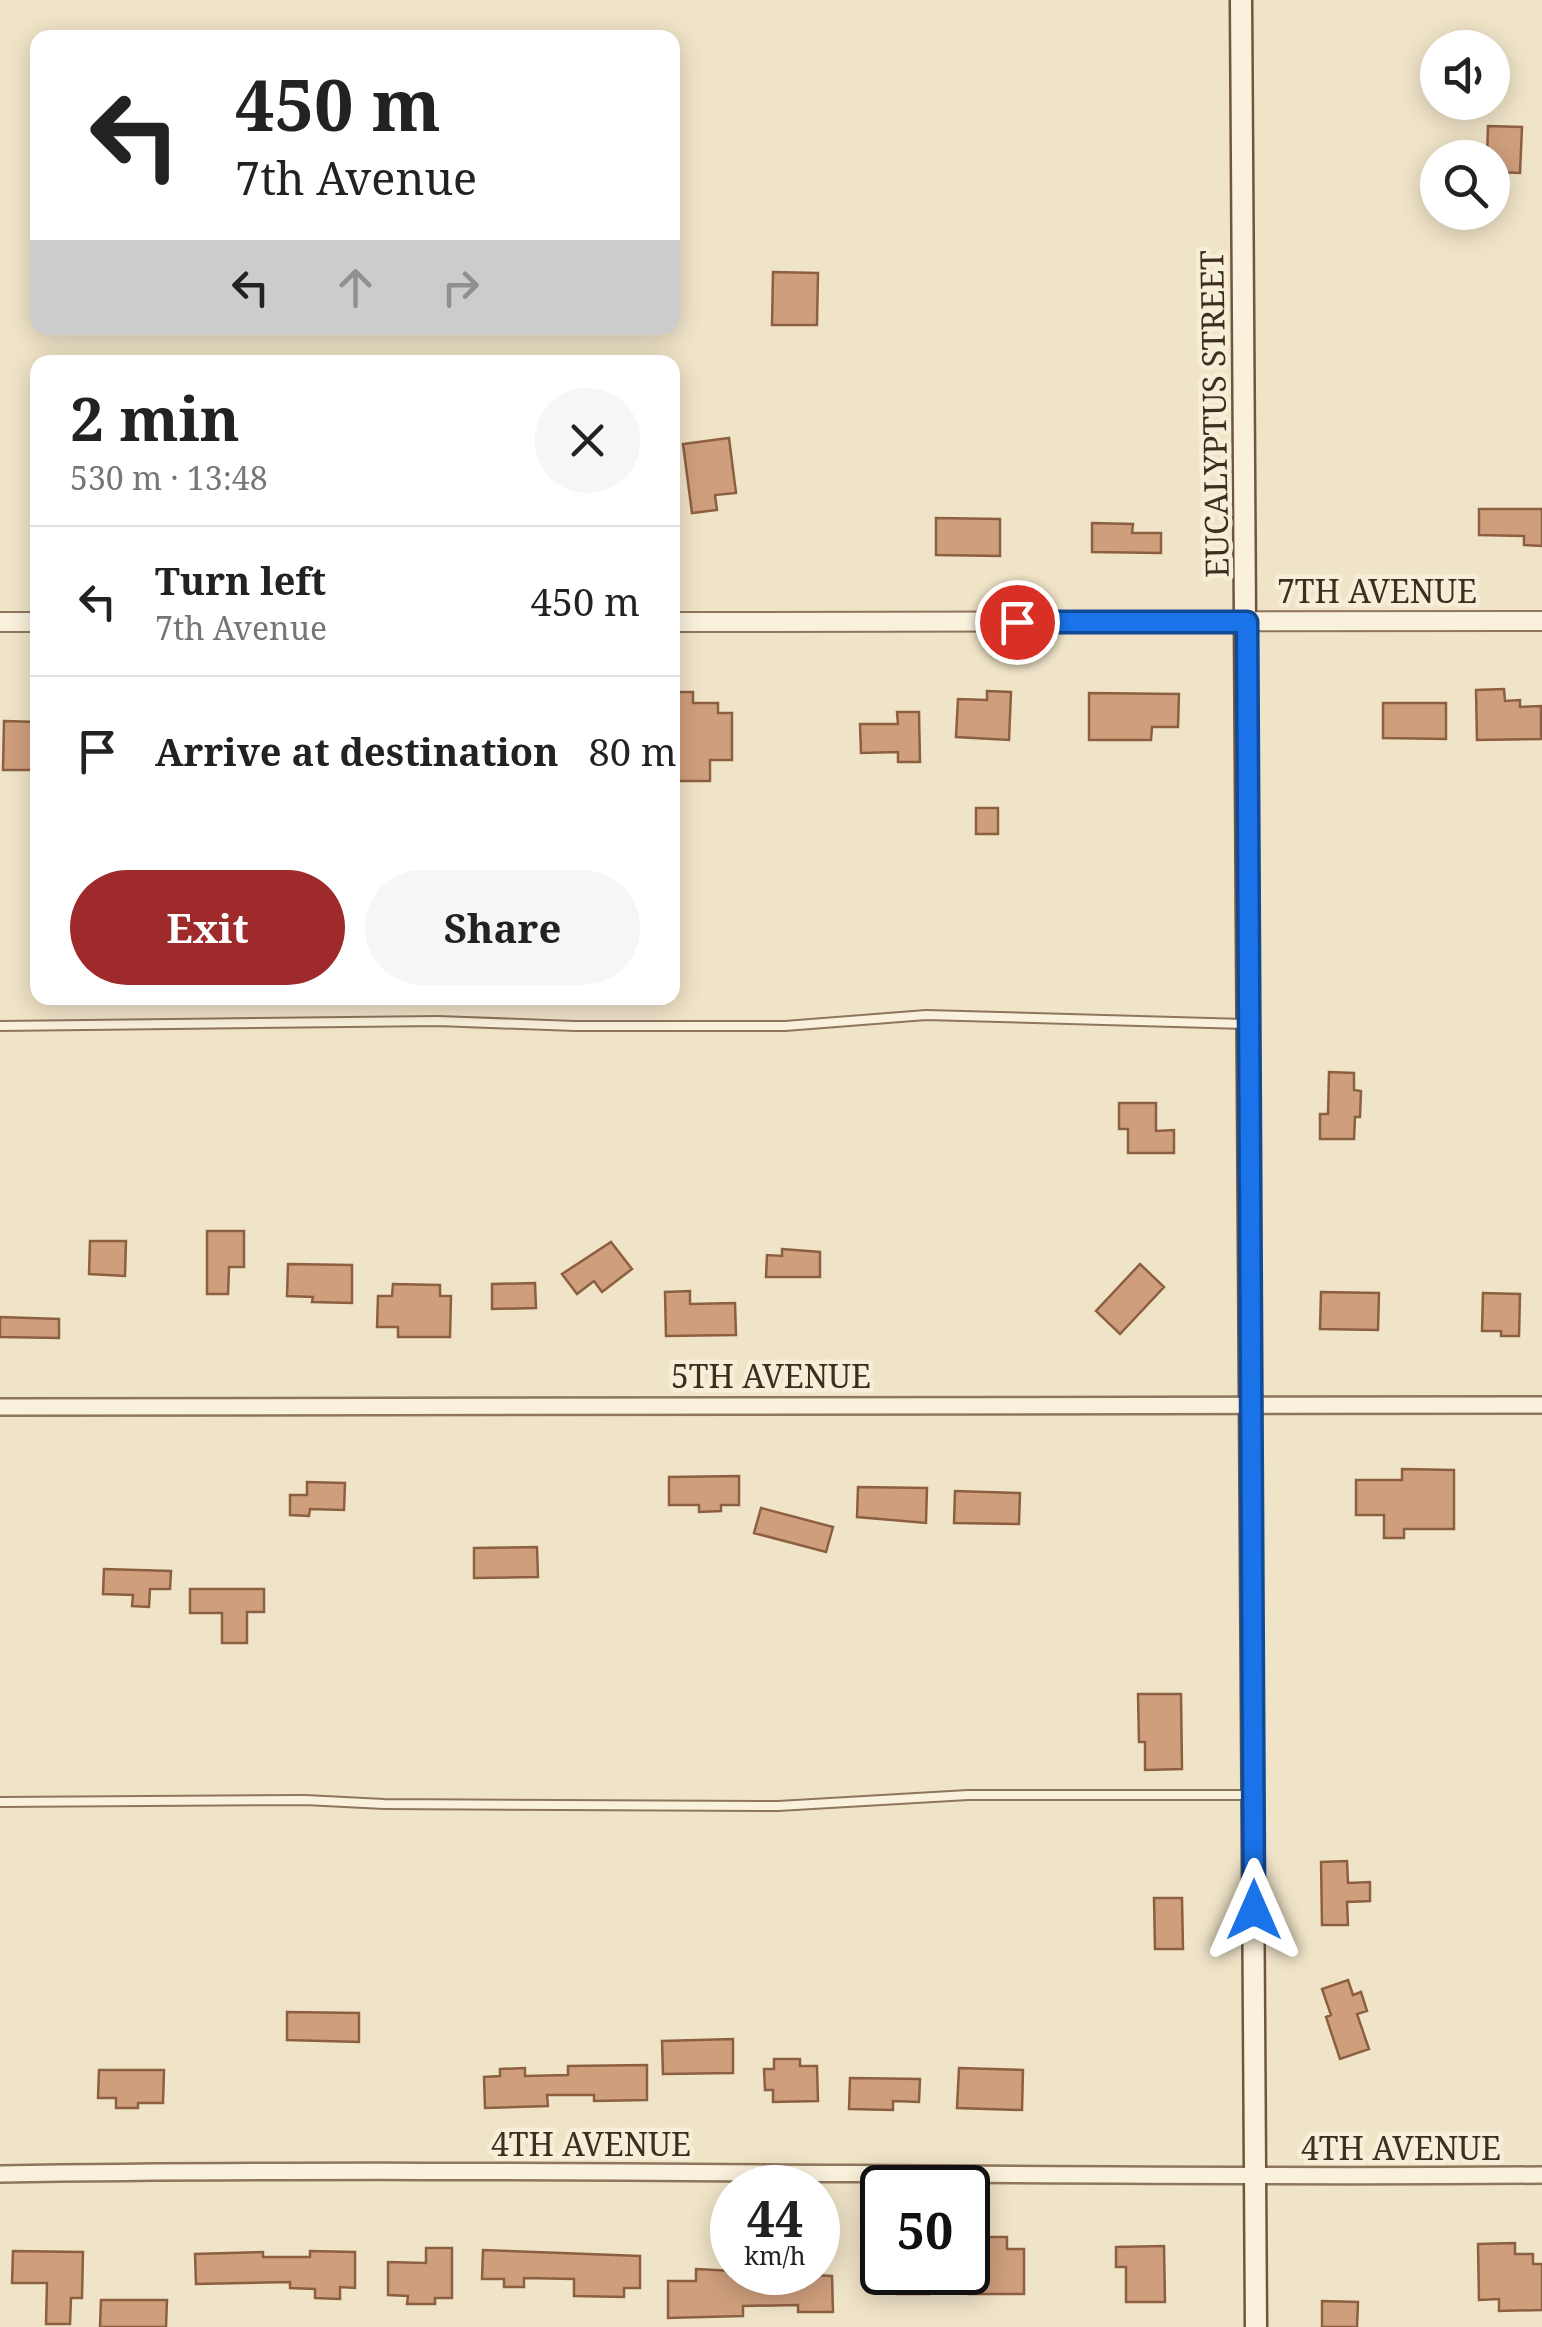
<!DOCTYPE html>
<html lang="en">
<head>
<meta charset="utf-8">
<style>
	:root { --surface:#fff; --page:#f6f6f6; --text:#222; --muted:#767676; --line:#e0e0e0; --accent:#9e2a2b }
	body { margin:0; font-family:"Noto Serif",serif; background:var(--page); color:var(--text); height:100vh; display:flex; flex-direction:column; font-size:38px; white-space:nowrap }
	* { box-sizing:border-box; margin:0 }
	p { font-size:32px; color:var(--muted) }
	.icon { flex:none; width:55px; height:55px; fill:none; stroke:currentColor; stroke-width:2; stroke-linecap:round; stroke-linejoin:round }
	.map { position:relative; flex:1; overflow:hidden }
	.details { position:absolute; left:30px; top:355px; width:650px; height:650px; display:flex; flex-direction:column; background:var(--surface); border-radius:20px; box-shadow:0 5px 25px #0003 }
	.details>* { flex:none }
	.hud { position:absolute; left:30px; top:30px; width:650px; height:305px; border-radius:20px; box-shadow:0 5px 25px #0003; background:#fff; color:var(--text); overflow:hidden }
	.buttons { position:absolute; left:1420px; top:30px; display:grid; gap:20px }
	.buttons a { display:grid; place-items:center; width:90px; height:90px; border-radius:50%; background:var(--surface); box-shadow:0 5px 25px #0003; font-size:50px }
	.speed { position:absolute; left:710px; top:2165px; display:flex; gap:20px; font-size:50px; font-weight:700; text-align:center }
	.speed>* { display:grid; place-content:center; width:130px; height:130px; border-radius:50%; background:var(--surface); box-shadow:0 5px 25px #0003; line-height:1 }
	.speed small { font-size:25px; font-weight:400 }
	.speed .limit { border:5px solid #111; border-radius:15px; background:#fff; color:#111 }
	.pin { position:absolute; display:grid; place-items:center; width:85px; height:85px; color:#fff; margin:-42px; border:5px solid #fff; border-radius:50%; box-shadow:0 2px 10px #0007 }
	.me { position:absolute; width:110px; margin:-55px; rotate:0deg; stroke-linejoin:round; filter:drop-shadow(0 0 8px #0008) }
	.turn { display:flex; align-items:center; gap:35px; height:210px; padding:0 40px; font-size:45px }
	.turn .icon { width:130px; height:130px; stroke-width:2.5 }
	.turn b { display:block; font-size:70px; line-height:85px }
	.lanes { display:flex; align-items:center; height:95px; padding:0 40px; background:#0003; justify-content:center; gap:50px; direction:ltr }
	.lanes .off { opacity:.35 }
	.round { display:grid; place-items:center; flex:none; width:105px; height:105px; border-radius:52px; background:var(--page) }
	.summary { display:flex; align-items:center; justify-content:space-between; height:170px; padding:0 40px }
	h1 { font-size:60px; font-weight:700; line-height:75px }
	.cta { display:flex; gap:20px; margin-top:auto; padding:20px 40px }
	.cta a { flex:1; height:115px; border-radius:60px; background:var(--accent); color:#fff; font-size:40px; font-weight:700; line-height:115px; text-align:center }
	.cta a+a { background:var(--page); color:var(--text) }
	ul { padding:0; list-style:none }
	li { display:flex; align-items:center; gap:30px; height:150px; padding:0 40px; border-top:2px solid var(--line) }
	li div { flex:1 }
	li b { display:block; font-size:38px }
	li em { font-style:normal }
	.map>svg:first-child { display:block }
	.building { fill:#cf9f7d; stroke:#8d5f41; stroke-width:2.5 }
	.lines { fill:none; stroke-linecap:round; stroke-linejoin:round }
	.service-casing { stroke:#8d765c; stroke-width:12 }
	.minor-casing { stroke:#8d765c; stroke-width:20 }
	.tertiary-casing { stroke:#8d765c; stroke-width:22 }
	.secondary-casing { stroke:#6f573f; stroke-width:25 }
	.service { stroke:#faf1dc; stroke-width:8 }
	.minor { stroke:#faf1dc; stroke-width:15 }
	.tertiary { stroke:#faf1dc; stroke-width:18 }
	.secondary { stroke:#faf1dc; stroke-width:20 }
	.route-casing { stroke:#114b97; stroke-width:25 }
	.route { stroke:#1a73e8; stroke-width:18 }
	.labels { text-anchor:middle; stroke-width:9; stroke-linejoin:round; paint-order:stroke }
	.street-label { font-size:32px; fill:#3d2e20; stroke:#f7eed8 }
</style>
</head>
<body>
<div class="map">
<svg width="1542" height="2327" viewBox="0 0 1542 2327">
	<rect width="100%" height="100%" fill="#f0e4c8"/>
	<!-- building -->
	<path class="building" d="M 1488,126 L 1522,127 L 1520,173 L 1492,172 L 1492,158 L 1487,158 Z
		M 773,272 L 818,273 L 817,325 L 772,325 Z
		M 729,438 L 736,493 L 715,495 L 717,510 L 692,513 L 683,444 Z
		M 1479,509 L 1542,509 L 1542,546 L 1524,545 L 1524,536 L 1479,535 Z
		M 936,518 L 1000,519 L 1000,556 L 936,555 Z
		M 1092,523 L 1133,524 L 1132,533 L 1161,533 L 1161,553 L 1092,552 Z
		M 1504,689 L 1505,701 L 1520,700 L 1520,707 L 1541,706 L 1541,739 L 1477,740 L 1476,690 Z
		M 987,691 L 1011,692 L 1009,740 L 956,737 L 958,699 L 987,700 Z
		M 672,692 L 693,692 L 693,703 L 718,703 L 718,713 L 732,713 L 732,760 L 710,760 L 710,781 L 672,781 Z
		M 1089,693 L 1179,694 L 1178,727 L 1152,727 L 1151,740 L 1089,740 Z
		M 1383,703 L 1446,703 L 1446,739 L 1383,738 Z
		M 897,712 L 919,712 L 920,762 L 898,762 L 898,752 L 861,753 L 860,724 L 898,724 Z
		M 4,721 L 38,722 L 38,770 L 3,770 Z
		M 976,808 L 998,808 L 998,834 L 976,834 Z
		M 1329,1072 L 1354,1073 L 1354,1090 L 1361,1091 L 1360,1117 L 1355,1117 L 1354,1139 L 1320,1139 L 1320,1114 L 1328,1114 Z
		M 1119,1103 L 1156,1103 L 1156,1131 L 1174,1130 L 1174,1153 L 1128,1153 L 1128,1129 L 1119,1129 Z
		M 207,1231 L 244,1231 L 244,1267 L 229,1267 L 228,1294 L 207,1294 Z
		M 90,1241 L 126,1241 L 125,1276 L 89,1274 Z
		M 611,1242 L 632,1269 L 602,1292 L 594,1281 L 577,1294 L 562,1274 Z
		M 782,1249 L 820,1252 L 820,1277 L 766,1277 L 767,1255 L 782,1256 Z
		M 288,1264 L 352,1265 L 352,1303 L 312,1302 L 313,1297 L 287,1296 Z
		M 1140,1264 L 1164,1287 L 1120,1334 L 1096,1311 Z
		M 535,1283 L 536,1308 L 492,1309 L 492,1284 Z
		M 393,1284 L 440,1285 L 440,1296 L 451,1296 L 450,1337 L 398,1337 L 398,1327 L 377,1327 L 378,1296 L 392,1296 Z
		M 690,1291 L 690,1304 L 735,1303 L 736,1335 L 666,1336 L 665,1292 Z
		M 1321,1292 L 1379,1293 L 1378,1330 L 1320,1329 Z
		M 1483,1293 L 1520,1294 L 1519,1336 L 1501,1336 L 1501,1331 L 1482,1331 Z
		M 0,1317 L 59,1319 L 59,1338 L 0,1337 Z
		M 1402,1469 L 1454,1470 L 1454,1529 L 1404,1529 L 1404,1538 L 1384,1538 L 1384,1515 L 1356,1515 L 1356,1480 L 1402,1480 Z
		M 739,1476 L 739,1505 L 721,1505 L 721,1511 L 699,1512 L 699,1505 L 669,1505 L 669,1477 Z
		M 307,1482 L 345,1483 L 344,1510 L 310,1509 L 309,1516 L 290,1515 L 290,1495 L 307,1495 Z
		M 858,1487 L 927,1488 L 926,1523 L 857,1517 Z
		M 955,1491 L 1020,1493 L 1019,1524 L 954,1523 Z
		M 761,1508 L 833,1527 L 826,1552 L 754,1533 Z
		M 537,1547 L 538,1577 L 474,1578 L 474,1548 Z
		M 104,1569 L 171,1571 L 170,1589 L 150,1589 L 149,1607 L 132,1606 L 133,1595 L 103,1594 Z
		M 190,1589 L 264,1589 L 264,1612 L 247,1612 L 247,1643 L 222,1643 L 222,1613 L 190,1613 Z
		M 1138,1694 L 1181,1694 L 1182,1769 L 1145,1770 L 1145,1742 L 1139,1742 Z
		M 1347,1861 L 1348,1883 L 1370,1882 L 1370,1901 L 1347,1902 L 1348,1925 L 1322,1925 L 1321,1862 Z
		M 1154,1898 L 1182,1898 L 1183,1949 L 1155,1949 Z
		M 1348,1980 L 1353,1995 L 1361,1992 L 1367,2011 L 1357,2014 L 1369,2049 L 1340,2059 L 1326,2017 L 1331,2015 L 1322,1989 Z
		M 287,2012 L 359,2013 L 359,2042 L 287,2040 Z
		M 733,2039 L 733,2073 L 663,2074 L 662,2041 Z
		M 774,2059 L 800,2059 L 800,2066 L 817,2066 L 818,2101 L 773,2102 L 773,2090 L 765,2090 L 764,2069 L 774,2069 Z
		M 647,2065 L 647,2100 L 594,2101 L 594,2095 L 547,2095 L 548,2106 L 485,2108 L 484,2077 L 500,2076 L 500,2069 L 525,2068 L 525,2076 L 568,2075 L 568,2066 Z
		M 959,2068 L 1023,2070 L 1022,2110 L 957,2108 Z
		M 99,2070 L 164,2070 L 163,2103 L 138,2103 L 138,2108 L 116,2108 L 116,2098 L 98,2098 Z
		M 850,2078 L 920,2079 L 919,2102 L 893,2101 L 893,2110 L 849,2109 Z
		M 984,2237 L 1007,2237 L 1007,2249 L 1024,2249 L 1024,2294 L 969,2294 L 968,2245 L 984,2245 Z
		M 1515,2243 L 1515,2254 L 1533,2254 L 1533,2264 L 1542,2264 L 1542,2310 L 1499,2311 L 1499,2299 L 1479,2300 L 1478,2244 Z
		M 1164,2246 L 1165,2302 L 1126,2302 L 1126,2267 L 1116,2267 L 1116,2247 Z
		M 426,2248 L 452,2248 L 452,2298 L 435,2298 L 435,2304 L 407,2304 L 408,2296 L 388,2295 L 388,2262 L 426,2263 Z
		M 483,2250 L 640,2256 L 640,2288 L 624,2288 L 624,2297 L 574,2296 L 574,2279 L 524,2278 L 524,2287 L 504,2287 L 504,2279 L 482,2279 Z
		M 865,2250 L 882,2250 L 882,2286 L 864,2285 Z
		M 13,2251 L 83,2252 L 82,2298 L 71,2298 L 70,2324 L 46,2324 L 47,2283 L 12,2283 Z
		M 310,2251 L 355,2252 L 355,2288 L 340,2287 L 340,2299 L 315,2298 L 315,2289 L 290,2288 L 290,2282 L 196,2284 L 195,2254 L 263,2252 L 263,2257 L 310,2257 Z
		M 696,2269 L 832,2276 L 833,2312 L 798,2312 L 798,2305 L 743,2306 L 743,2316 L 668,2318 L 668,2281 L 696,2281 Z
		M 899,2272 L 929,2272 L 929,2294 L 898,2294 Z
		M 101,2300 L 167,2300 L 166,2327 L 100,2327 Z
		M 1322,2301 L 1358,2302 L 1357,2327 L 1322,2327 Z"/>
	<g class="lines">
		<!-- service casing -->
		<g class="service-casing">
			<path id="service" d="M 0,1026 L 438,1021 L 575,1026 L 785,1026 L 926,1015 L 1245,1024
				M 0,1802 L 305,1800 L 384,1804 L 778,1806 L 968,1795 L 1248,1795"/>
		</g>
		<!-- minor casing -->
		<g class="minor-casing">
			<path id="minor" d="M 0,1407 L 1542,1405
				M 0,2174 C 514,2166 1028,2179 1542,2175"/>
		</g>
		<!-- tertiary casing -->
		<g class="tertiary-casing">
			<path id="tertiary" d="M 0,622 L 38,622
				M 672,622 L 1542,621"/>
		</g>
		<!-- secondary casing -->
		<g class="secondary-casing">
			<path id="secondary" d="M 1241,0 L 1256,2327"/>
		</g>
		<!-- service -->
		<use href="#service" class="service"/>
		<!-- minor -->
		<use href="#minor" class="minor"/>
		<!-- tertiary -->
		<use href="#tertiary" class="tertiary"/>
		<!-- secondary -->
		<use href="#secondary" class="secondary"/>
	</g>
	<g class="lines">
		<!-- route casing -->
		<g class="route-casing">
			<path id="route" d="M 1017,622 L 1247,622 L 1254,1910"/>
		</g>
		<!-- route -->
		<use href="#route" class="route"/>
	</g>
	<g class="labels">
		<!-- street labels -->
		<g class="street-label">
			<text transform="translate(1215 414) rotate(-91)" y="11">EUCALYPTUS STREET</text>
			<text x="1377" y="603">7TH AVENUE</text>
			<text x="771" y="1388">5TH AVENUE</text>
			<text x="591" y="2156">4TH AVENUE</text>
			<text x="1401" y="2160">4TH AVENUE</text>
		</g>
	</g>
</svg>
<div class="buttons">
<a><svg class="icon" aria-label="sound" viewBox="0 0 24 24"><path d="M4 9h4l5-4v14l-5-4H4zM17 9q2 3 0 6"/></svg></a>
<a><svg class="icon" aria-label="search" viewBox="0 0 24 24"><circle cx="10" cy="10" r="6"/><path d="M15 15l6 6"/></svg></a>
</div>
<div class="speed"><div>44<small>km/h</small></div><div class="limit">50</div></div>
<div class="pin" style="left:1017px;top:622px;background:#d93025"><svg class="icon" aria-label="arrive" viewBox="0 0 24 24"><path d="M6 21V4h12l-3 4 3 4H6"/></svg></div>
<svg class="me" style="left:1254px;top:1910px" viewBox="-20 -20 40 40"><path d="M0-17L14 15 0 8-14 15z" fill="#1a73e8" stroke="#fff" stroke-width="4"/></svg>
<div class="hud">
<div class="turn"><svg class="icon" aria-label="left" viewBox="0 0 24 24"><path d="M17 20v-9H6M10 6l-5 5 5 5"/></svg><div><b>450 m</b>7th Avenue</div></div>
<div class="lanes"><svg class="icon" aria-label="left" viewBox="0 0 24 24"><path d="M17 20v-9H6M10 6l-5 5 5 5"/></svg><svg class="icon off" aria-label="ahead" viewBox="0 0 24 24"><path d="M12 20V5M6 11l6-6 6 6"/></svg><svg class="icon off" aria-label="right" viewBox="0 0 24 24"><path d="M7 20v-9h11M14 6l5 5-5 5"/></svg></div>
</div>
<section class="details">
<div class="summary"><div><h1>2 min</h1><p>530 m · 13:48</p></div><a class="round"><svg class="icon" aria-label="close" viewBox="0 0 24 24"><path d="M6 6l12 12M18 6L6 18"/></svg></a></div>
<ul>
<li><svg class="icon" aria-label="left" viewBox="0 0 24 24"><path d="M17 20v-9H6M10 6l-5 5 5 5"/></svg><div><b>Turn left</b><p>7th Avenue</p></div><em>450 m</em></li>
<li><svg class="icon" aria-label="arrive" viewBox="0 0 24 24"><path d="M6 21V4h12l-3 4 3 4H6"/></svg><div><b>Arrive at destination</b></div><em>80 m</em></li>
</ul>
<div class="cta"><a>Exit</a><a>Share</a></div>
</section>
</div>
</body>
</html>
